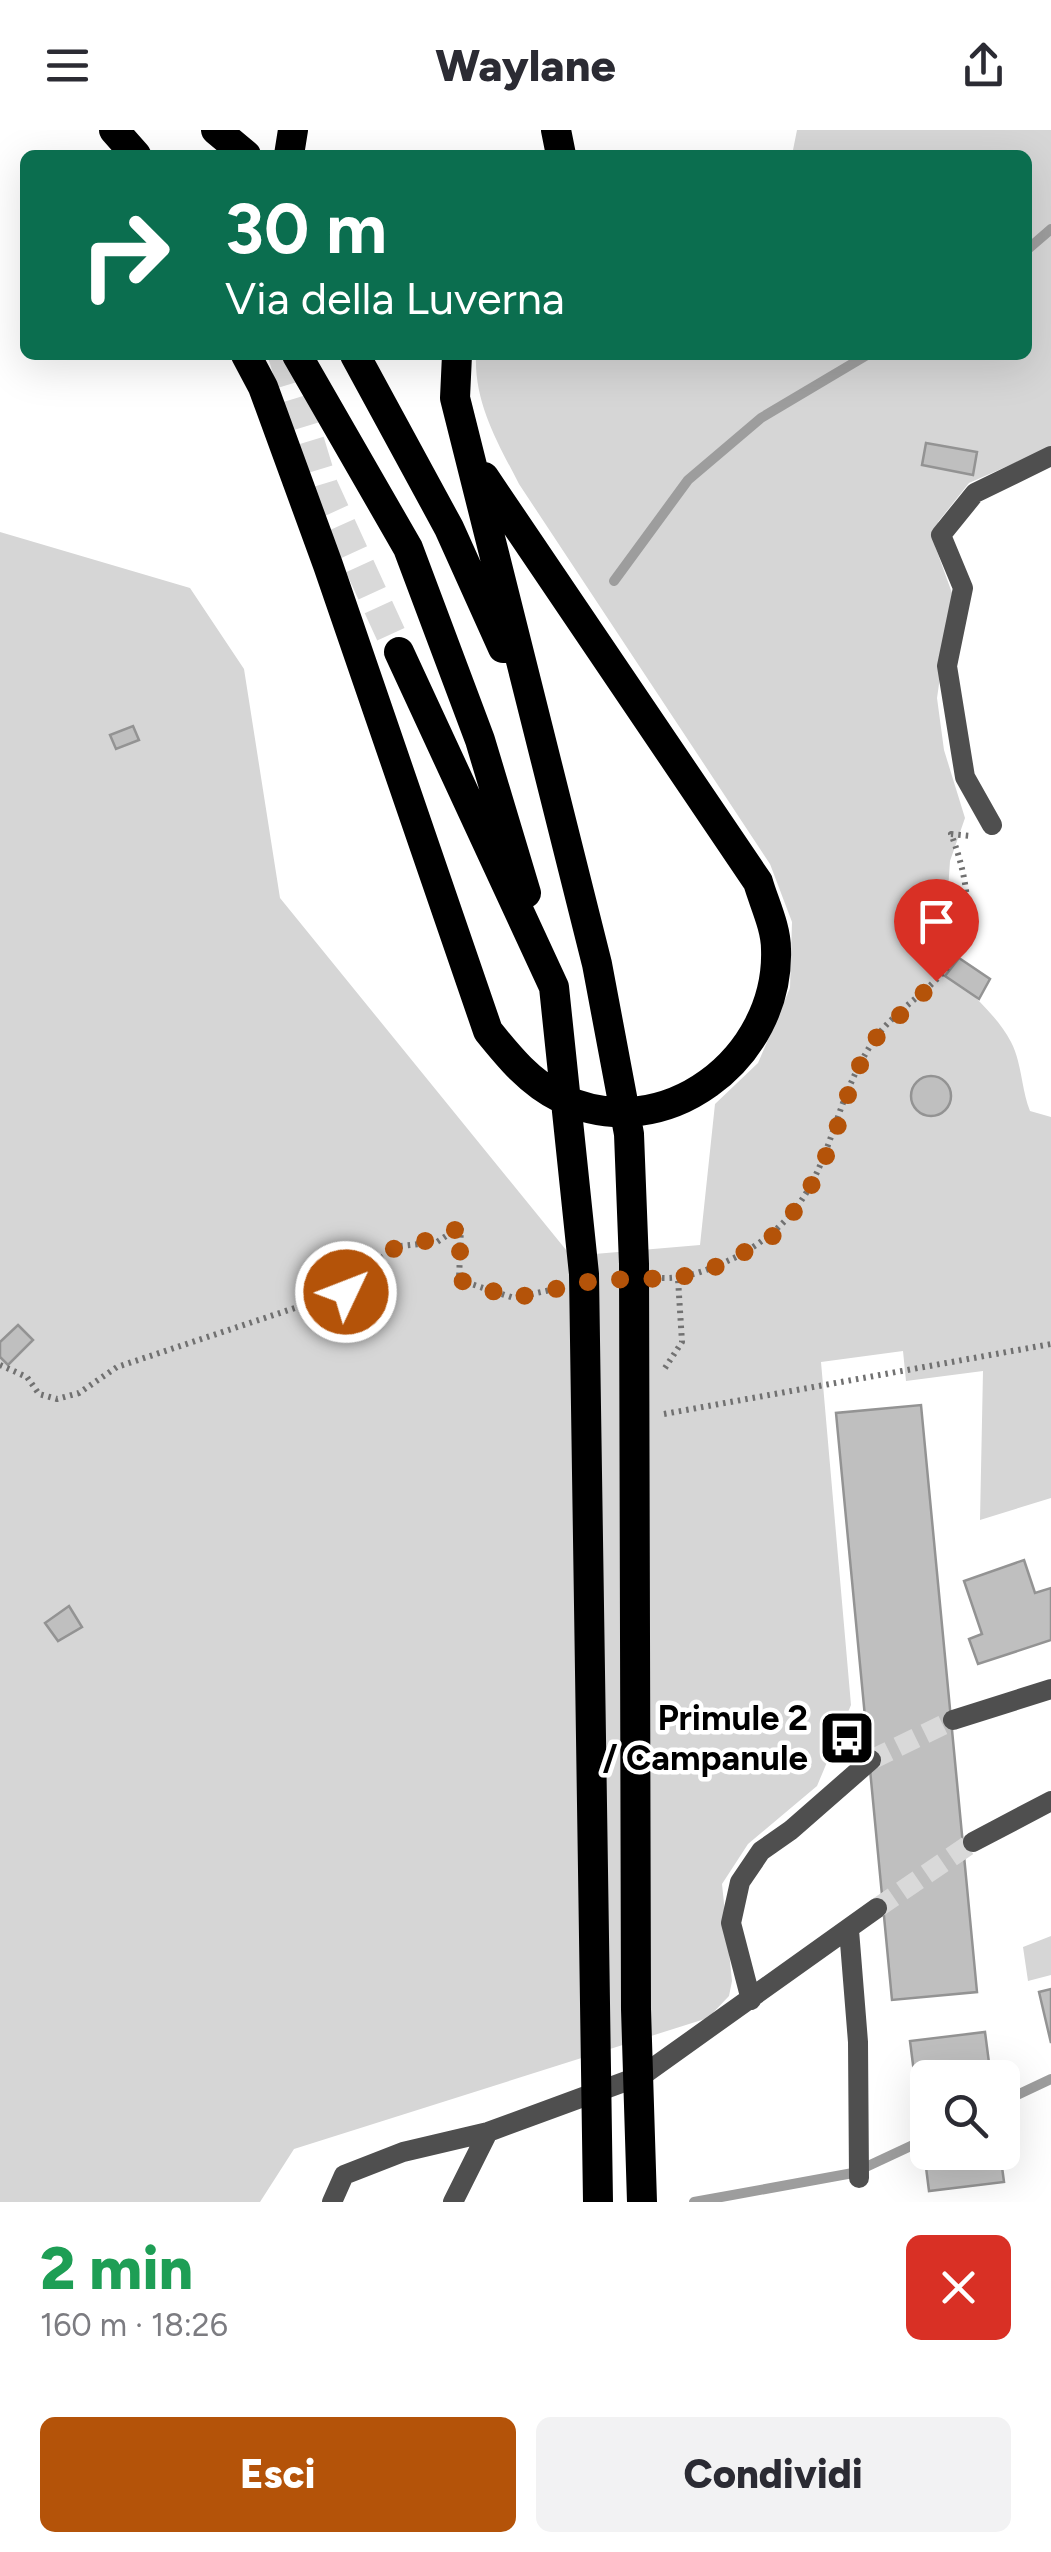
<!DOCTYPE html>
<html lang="it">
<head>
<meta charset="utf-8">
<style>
	:root { --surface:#fff; --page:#f2f2f3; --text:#2b2b33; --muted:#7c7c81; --accent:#b45309 }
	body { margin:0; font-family:Figtree,sans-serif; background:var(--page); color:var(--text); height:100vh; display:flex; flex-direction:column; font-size:38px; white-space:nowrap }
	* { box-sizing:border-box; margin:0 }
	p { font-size:32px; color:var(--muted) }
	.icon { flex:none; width:55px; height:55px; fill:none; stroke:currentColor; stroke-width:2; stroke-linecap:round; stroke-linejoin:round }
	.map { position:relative; height:2072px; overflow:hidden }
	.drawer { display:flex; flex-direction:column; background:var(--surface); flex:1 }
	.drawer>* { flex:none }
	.hud { position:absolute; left:20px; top:20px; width:1012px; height:210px; border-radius:15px; box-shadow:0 10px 40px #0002; background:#0b6e4f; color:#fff; overflow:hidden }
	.buttons { position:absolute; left:910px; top:1930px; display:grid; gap:20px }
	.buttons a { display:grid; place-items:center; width:110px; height:110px; border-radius:15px; background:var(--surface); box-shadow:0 10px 40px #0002; font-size:50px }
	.pin { position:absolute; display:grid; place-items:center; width:85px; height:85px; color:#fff; margin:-102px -42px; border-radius:50% 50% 50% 0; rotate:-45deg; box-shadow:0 0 10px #0007 }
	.pin .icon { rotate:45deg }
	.me { position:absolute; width:110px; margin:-55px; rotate:47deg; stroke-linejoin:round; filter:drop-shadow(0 0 8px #0008) }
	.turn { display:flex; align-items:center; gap:35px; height:210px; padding:0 40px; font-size:45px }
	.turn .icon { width:130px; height:130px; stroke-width:2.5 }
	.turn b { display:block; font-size:70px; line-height:85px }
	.round { display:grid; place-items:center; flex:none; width:105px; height:105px; border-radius:15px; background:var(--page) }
	.summary { display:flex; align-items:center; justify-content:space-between; height:170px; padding:0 40px }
	h1 { font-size:60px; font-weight:800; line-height:75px; color:#1e9e55 }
	.primary-button { display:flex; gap:20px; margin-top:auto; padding:20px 40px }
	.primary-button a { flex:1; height:115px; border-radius:15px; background:var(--accent); color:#fff; font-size:40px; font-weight:800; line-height:115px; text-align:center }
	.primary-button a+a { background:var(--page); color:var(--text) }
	header { display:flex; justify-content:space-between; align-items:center; height:130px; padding:0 40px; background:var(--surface); font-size:45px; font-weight:800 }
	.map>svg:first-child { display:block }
	.green { fill:#d6d6d6 }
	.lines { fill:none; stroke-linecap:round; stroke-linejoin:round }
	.stream { stroke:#9d9d9d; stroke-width:10 }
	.building { fill:#bfbfbf; stroke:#939393; stroke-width:2.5 }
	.minor-tunnel { stroke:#d9d9d9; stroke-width:20; stroke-dasharray:20 10; stroke-linecap:butt }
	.motorway-tunnel { stroke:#d9d9d9; stroke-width:30; stroke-dasharray:30 15; stroke-linecap:butt }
	.path { stroke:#717171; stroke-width:6; stroke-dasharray:2.5 5; stroke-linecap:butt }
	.minor { stroke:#4f4f4f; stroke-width:20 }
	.motorway { stroke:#000; stroke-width:30 }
	.route { stroke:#b45309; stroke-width:18; stroke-dasharray:0 32.4 }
	.labels { text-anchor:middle; stroke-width:9; stroke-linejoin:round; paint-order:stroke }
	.poi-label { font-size:35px; font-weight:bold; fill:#000; stroke:#fff; text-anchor:end }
</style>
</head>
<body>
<header><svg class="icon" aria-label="menu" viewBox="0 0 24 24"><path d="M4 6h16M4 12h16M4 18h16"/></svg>Waylane<svg class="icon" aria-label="share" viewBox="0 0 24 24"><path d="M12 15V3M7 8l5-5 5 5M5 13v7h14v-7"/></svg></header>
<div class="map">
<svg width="1051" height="2072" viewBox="0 0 1051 2072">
	<rect width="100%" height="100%" fill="#fff"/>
	<!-- green -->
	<path class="green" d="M 797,0 L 1051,0 L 1051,317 L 969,353 L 938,392 L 935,416 L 952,463 L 937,568 L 944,620 L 965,688 L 950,731 L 945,806 L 936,828 C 960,855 995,881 1011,912 C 1022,933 1021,958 1030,981 L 1051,987 L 1051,1368 L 980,1390 L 983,1241 L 906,1251 L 903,1221 L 821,1232 L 851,1575 L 817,1656 L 748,1714 L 722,1754 L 732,1851 L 729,1866 L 708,1888 L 294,2019 L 260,2072 L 0,2072 L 0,402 L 190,458 L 244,539 L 280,768 L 571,1126 L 700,1115 L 715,974 L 758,933 L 790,858 L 792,792 L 770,734 L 519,354 C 498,313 474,273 476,225 L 1028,225 L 1028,25 L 792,25 Z
		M 1051,1806 L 1051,1845 L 1028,1851 L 1023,1817 Z"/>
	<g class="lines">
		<!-- stream -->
		<path class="stream" d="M 1028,119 L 1051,99
			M 614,451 L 688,350 L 761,288 L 867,225
			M 1002,1972 L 1051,1949
			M 694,2072 L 853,2043 L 928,2008"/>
	</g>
	<!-- building -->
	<path class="building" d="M 926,313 L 977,322 L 973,345 L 922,335 Z
		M 133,596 L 139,610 L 116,619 L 110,605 Z
		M 959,828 L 990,849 L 979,869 L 945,846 Z
		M911 966a20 20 0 1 1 40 0a20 20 0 1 1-40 0Z
		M 18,1195 L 33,1210 L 8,1235 L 0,1227 L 0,1212 Z
		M 921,1275 L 977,1862 L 892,1870 L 836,1283 Z
		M 1024,1430 L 1035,1463 L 1051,1458 L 1051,1510 L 978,1534 L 969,1509 L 982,1504 L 964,1451 Z
		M 69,1476 L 82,1497 L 58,1511 L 45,1493 Z
		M 1051,1859 L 1051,1913 L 1039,1862 Z
		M 985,1902 L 991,1948 L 928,1948 L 928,2022 L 1000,2022 L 1004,2052 L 929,2061 L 910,1911 Z"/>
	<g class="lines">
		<!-- minor-tunnel -->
		<path class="minor-tunnel" d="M 871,1630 L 953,1590
			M 877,1778 L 973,1712"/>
		<!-- motorway-tunnel -->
		<path class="motorway-tunnel" d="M 283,225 L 323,356 L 399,522"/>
		<!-- path -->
		<path class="path" d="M 662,1148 C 687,1149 711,1139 734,1128 C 838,1074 819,993 874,910 C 898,875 944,855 961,815 C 975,782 963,734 951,704 L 971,706
			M 0,1235 L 27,1247 L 39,1264 L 57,1269 L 79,1263 L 117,1237 L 346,1161 L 376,1131 L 401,1116 L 437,1112 L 461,1096 L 459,1150 L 514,1168 L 555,1159
			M 665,1238 L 682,1212 L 678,1149
			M 664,1284 L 1051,1214"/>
		<!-- minor -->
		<path class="minor" d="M 992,695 L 965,647 L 947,536 L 963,458 L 941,405 L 975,363 L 1051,326
			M 953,1590 L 1051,1559
			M 973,1712 L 1051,1671
			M 849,1800 L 858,1912 L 859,2048
			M 751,1870 L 731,1793 L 740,1752 L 761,1721 L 791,1700 L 871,1630
			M 332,2072 L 344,2045 L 403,2022 L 488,2002 L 643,1945 L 877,1778
			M 453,2072 L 488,2002"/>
		<!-- motorway -->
		<path class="motorway" d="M 114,0 L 136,25
			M 216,0 L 246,25
			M 556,0 L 561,25
			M 289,25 L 293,0
			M 246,225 L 263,257 L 328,435 L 488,901 C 509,927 530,953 561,968 C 664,1018 780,928 776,819 C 776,797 764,773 758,752 L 484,347
			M 297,225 L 408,418 L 480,610 L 526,763
			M 355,225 L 449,398 L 503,518
			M 457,225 L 455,268 L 597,834 L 629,1004 L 634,1134 L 636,1879 L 642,2072
			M 399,522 L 554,857 L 584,1144 L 598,2072"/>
	</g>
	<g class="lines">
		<!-- route -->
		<path class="route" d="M 346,1162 C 361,1146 379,1123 401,1116 C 430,1107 431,1116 461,1096 L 459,1150 L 514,1168 L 597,1150 L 678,1148 L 718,1136 L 756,1116 L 776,1104 L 805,1068 L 831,1016 L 855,944 L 875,909 L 936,851"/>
	</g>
	<!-- icons -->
	<defs>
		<g id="bus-square" transform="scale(2.875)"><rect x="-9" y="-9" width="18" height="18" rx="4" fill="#000" stroke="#fff"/><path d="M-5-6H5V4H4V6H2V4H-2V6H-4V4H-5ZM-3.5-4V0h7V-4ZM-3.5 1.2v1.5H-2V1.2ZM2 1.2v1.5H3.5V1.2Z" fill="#fff"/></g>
	</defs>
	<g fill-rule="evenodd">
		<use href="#bus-square" x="847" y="1608"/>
	</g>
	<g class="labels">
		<!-- poi labels -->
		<g class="poi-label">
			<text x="808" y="1600">Primule 2<tspan x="808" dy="40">/ Campanule</tspan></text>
		</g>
	</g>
</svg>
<div class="buttons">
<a><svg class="icon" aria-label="search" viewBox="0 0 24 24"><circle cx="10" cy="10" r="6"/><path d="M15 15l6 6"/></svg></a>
</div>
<div class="pin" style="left:936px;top:851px;background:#d93025"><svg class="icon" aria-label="arrive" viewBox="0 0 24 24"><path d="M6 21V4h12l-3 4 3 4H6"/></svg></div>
<svg class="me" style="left:346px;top:1162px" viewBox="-20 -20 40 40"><circle r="17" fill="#b45309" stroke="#fff" stroke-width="3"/><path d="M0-11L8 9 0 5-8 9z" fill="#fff"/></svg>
<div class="hud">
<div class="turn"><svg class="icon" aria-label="right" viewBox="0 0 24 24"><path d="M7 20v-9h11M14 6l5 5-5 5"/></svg><div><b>30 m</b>Via della Luverna</div></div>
</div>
</div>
<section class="drawer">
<div class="summary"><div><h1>2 min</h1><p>160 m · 18:26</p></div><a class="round" style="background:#d93025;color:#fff"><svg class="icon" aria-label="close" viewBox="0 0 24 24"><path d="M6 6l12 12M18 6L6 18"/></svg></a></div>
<div class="primary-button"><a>Esci</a><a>Condividi</a></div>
</section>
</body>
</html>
